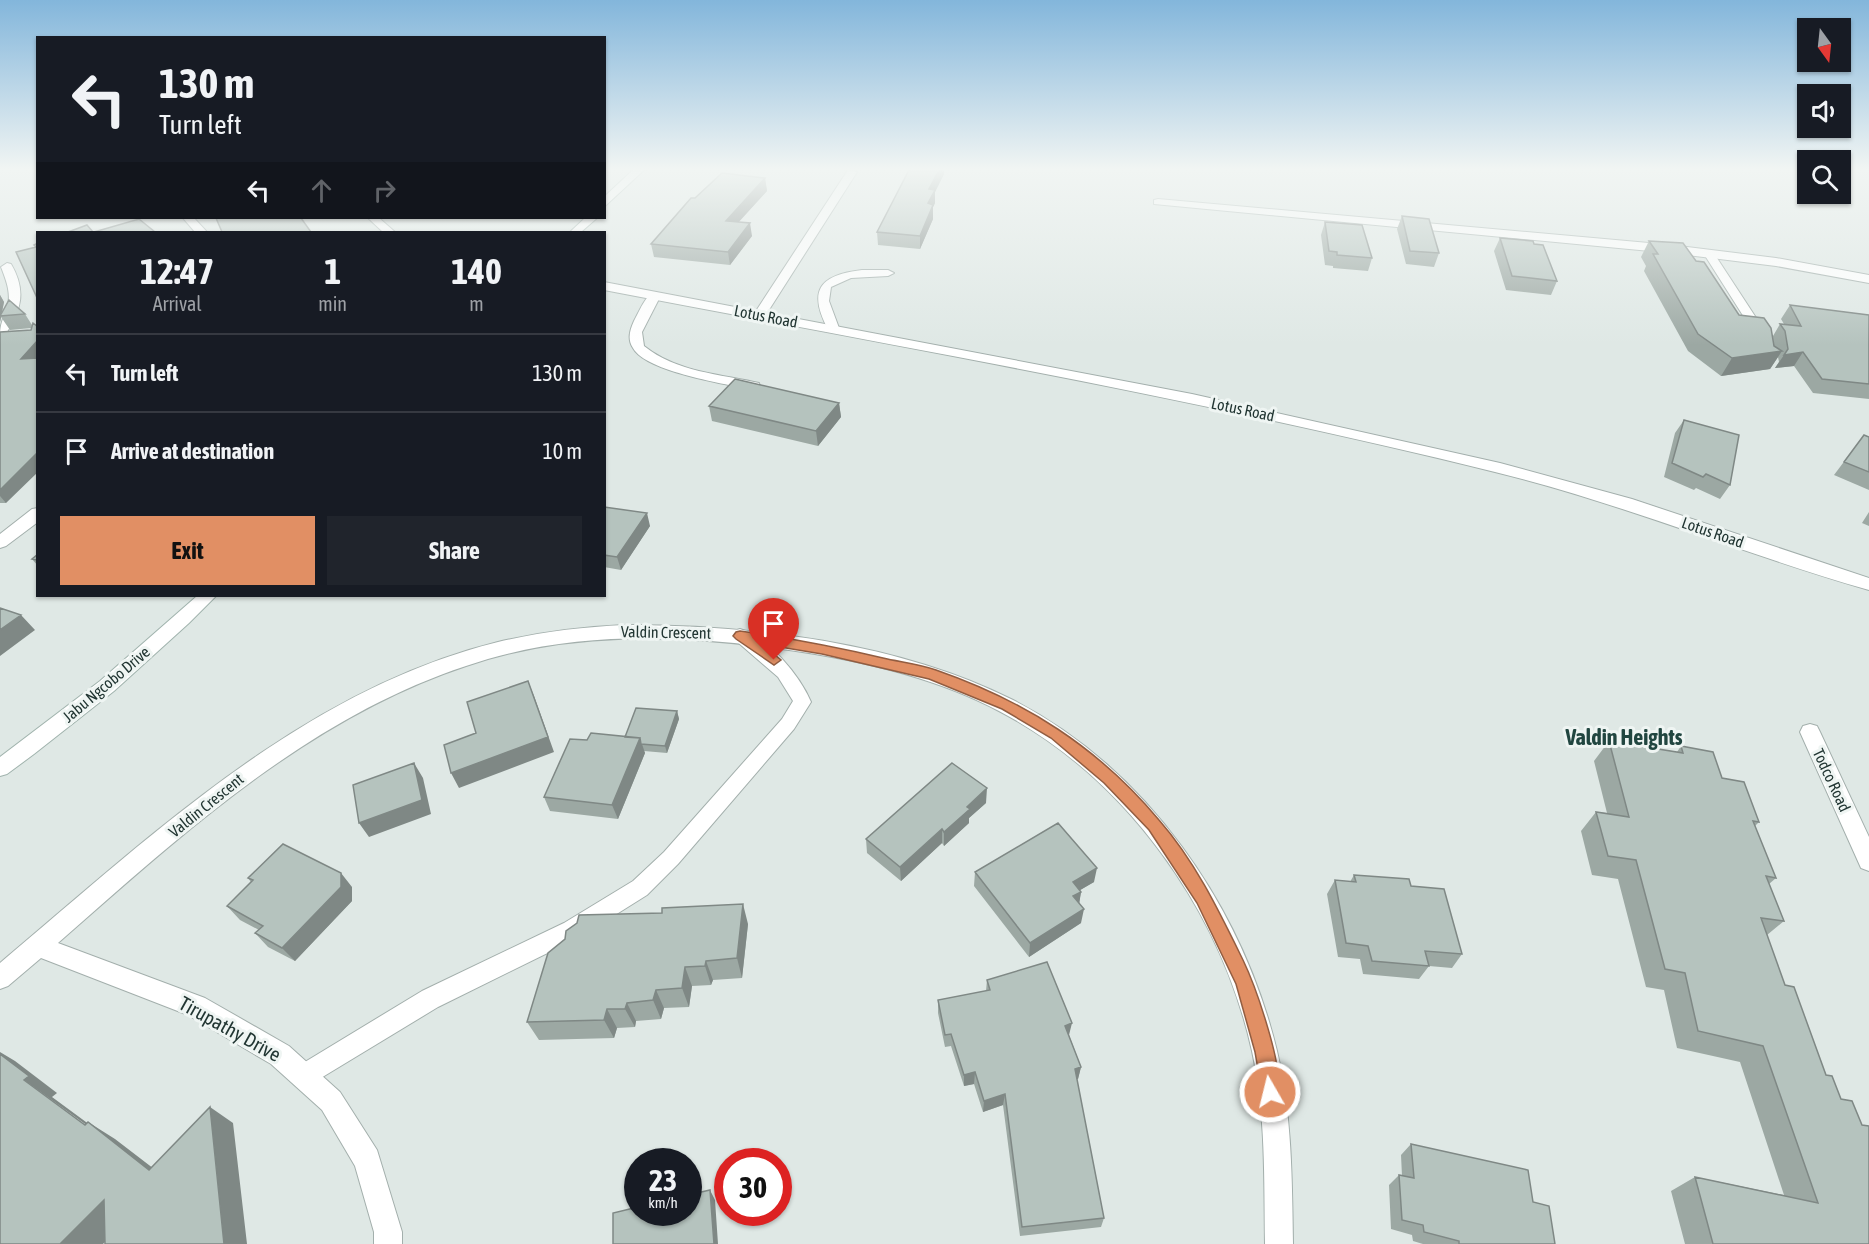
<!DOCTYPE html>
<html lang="en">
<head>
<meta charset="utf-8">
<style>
	:root { --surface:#171b24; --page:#20242c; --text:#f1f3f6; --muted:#9ea1a6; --line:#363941; --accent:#e18f64 }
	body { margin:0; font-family:"Asap Condensed",sans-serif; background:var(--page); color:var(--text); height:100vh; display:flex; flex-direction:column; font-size:22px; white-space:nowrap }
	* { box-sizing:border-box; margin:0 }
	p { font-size:20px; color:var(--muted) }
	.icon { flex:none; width:33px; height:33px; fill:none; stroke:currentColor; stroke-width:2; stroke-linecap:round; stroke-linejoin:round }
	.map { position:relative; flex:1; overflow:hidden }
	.drawer { position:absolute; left:36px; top:231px; width:570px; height:366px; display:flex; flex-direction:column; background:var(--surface); border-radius:0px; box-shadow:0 2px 4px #0004 }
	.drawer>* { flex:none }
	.hud { position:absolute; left:36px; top:36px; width:570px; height:183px; border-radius:0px; box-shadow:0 2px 4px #0004; background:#171b24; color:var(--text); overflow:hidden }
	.needle { width:39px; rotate:165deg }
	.fabs { position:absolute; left:1797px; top:18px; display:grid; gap:12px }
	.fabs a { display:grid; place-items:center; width:54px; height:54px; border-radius:0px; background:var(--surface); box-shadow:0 2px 4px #0004; font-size:30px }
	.speed { position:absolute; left:624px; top:1148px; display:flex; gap:12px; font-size:30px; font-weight:700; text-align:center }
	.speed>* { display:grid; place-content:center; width:78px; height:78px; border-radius:50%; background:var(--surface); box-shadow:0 2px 4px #0004; line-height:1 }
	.speed small { font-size:15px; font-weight:400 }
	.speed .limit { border:9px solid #d22; background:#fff; color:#111 }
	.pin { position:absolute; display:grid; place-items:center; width:51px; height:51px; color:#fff; margin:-62px -26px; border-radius:50% 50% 50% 0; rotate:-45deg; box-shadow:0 0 6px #0007 }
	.pin .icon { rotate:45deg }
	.me { position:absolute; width:66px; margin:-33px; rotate:352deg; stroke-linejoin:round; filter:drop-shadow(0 0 4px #0008) }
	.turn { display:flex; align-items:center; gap:21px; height:126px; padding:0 24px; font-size:27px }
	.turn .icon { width:78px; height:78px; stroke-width:2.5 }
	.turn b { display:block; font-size:42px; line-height:51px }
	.lanes { display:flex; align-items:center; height:57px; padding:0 24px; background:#0003; justify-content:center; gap:30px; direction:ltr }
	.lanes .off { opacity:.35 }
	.eta { display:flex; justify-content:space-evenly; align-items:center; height:102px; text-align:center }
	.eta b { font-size:36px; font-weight:700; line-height:42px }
	.cta { display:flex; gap:12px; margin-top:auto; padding:12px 24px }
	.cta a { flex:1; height:69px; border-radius:0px; background:var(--accent); color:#111; font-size:24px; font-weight:700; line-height:69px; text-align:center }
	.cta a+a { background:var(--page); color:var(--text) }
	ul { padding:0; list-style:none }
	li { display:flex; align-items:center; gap:18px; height:78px; padding:0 24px; border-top:2px solid var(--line) }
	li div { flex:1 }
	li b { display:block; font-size:22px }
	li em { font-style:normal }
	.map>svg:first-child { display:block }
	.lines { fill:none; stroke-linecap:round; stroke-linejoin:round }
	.service-casing { stroke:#a3afac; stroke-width:2 }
	.minor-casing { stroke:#a3afac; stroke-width:2 }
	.secondary-casing { stroke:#a0b3ad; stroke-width:2 }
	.service { fill:#fff; fill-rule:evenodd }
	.minor { fill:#fff; fill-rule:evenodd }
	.secondary { fill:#fff; fill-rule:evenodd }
	.wall { fill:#9ca8a3 }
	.shaded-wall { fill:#7f8885 }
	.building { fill:#b5c3be; stroke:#7f8885; stroke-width:1.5 }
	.route { fill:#e18f64; stroke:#925d41; stroke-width:1.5 }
	.labels { text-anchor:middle; stroke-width:6; stroke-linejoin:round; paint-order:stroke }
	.street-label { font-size:16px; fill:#223633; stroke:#eff5f3 }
	.near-street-label { font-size:20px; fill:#223633; stroke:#eff5f3 }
	.district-label { font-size:22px; font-weight:bold; fill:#214640; stroke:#eff5f3 }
</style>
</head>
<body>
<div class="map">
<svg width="1869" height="1244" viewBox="0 0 1869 1244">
	<rect width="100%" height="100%" fill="#dfe8e5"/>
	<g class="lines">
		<!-- service casing -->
		<g class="service-casing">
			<path id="service" d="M 1709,251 L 1713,252 L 1766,333 L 1764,336 L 1756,336 L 1754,333 L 1704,254 Z
				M 862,270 L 888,270 L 894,273 L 888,276 L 851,278 L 831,287 L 829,301 L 839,328 L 833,332 L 829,331 C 807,291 819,275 862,270 Z
				M 655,292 L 661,295 L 642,332 L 644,346 C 676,372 720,374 759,383 L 760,386 L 759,389 L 754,390 C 727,384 646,372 633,348 C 627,339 630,330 634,321 C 639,312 646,294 655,292 Z
				M 740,629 C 768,637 800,676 811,702 L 794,729 L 678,864 L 647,895 L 580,937 L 438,1007 L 311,1084 L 303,1088 L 295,1084 L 291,1076 L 295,1068 L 422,991 L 564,923 L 633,881 L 664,852 L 782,719 L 793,701 L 778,677 L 734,639 L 732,635 L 734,631 Z"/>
		</g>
		<!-- minor casing -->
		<g class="minor-casing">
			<path id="minor" d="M 848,170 L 857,172 L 767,313 L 1192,394 L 1500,463 L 1632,499 L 1869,578 L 1869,590 C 1743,554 1622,503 1495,472 C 1201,399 902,347 604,290 L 604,282 L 756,311 Z
				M 1158,199 L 1671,245 L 1776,258 L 1869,275 L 1869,283 L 1776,266 L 1671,253 L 1154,204 L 1154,200 Z
				M 183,218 L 194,218 L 207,232 L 195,232 Z
				M 368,218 L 379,218 L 395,232 L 383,232 Z
				M 7,263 L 11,264 C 27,291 21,311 5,335 L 0,336 C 0,324 3,319 7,309 C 12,294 6,280 1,267 Z
				M 38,508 L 38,522 L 6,546 L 0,548 L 0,534 L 32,509 Z
				M 624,625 C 751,625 898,642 1013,700 C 1147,769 1242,906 1277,1051 C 1292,1114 1292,1180 1293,1244 L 1265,1244 C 1264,1180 1266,1114 1252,1051 C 1221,911 1127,778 999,711 C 933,676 855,659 782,649 C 676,634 568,631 466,666 C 308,718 181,835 58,943 L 205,998 L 289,1046 L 340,1092 L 377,1150 L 402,1232 L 402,1244 L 374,1244 L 374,1232 L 355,1166 L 322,1110 L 271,1064 L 188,1015 L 41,958 L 8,986 L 0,989 L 0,963 C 150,837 303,690 498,642 C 540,632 582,627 624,625 Z
				M 1810,724 L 1817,726 L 1820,732 L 1869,837 L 1869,871 L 1861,868 L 1800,732 L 1803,726 Z"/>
		</g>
		<!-- secondary casing -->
		<g class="secondary-casing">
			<path id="secondary" d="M 633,170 L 644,170 L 604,207 L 604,197 Z
				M 585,218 L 597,218 L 581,232 L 570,232 Z
				M 197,596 L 216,596 L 189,623 L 114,691 L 34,754 L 7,774 L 0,776 L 0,757 L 100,681 Z"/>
		</g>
		<!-- service -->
		<use href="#service" class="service"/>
		<!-- minor -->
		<use href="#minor" class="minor"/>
		<!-- secondary -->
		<use href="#secondary" class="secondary"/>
	</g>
	<!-- wall -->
	<path class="wall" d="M 909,170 L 944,170 L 944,174 L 935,192 L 935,203 L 933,207 L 933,219 L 920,249 L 878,245 L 877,232 Z
		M 765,178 L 767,191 L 738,222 L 752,236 L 730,265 L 654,257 L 651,244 L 695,198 Z
		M 1402,216 L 1439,253 L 1434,267 L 1406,264 L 1397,229 Z
		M 1325,222 L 1372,258 L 1368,271 L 1333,268 L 1333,266 L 1325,265 L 1321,235 Z
		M 1500,238 L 1557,281 L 1551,295 L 1506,290 L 1494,251 Z
		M 1649,241 L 1696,261 L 1739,315 L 1773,336 L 1780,324 L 1784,324 L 1781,319 L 1790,305 L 1869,315 L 1869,399 L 1813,393 L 1794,366 L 1775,368 L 1779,362 L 1778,357 L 1770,369 L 1721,376 L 1688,351 L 1644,271 L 1646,266 L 1641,257 Z
		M 0,295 L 4,302 L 2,313 L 25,314 L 32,325 L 6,503 L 0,503 L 0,332 L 31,330 L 31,328 L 10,330 L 1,317 L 0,322 Z
		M 839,403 L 841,417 L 818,446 L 712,421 L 709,406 Z
		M 1684,420 L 1730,485 L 1720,499 L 1696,488 L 1694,490 L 1664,477 L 1675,433 Z
		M 1864,435 L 1869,437 L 1869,490 L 1834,475 Z
		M 604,507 L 650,526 L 621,570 L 604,567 Z
		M 1869,512 L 1869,526 L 1862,523 Z
		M 38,554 L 38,566 L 32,559 Z
		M 677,711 L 679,719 L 667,753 L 644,751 L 645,753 L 618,819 L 550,811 L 544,797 L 587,740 L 625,737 Z
		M 1609,741 L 1677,752 L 1681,746 L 1722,778 L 1759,822 L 1755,826 L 1776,878 L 1769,884 L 1784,921 L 1767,935 L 1869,1244 L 1685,1244 L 1671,1191 L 1695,1177 L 1784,1195 L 1740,1062 L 1677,1048 L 1664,990 L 1646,987 L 1618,879 L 1592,875 L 1581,831 L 1596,812 L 1607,813 L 1594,761 Z
		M 986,803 L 969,818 L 969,823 L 944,846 L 942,843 L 901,881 L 867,853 L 866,839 Z
		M 975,872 L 1094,882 L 1080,890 L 1081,892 L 1079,903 L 1081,923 L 1029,957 L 974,886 Z
		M 1354,875 L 1411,886 L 1462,954 L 1452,968 L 1429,966 L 1419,979 L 1363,974 L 1360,959 L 1338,957 L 1327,894 L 1335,880 L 1350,882 Z
		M 248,878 L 352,887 L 352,901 L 295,961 L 268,947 L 255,933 L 259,930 L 240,920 L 227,906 L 251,882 Z
		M 748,924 L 742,978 L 713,980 L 711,985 L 692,986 L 689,1007 L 664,1008 L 661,1019 L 636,1021 L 635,1027 L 617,1028 L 614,1038 L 539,1040 L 527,1022 Z
		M 987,980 L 1069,1035 L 1081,1067 L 1078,1079 L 1077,1079 L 1104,1218 L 1101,1227 L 1020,1236 L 1003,1105 L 983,1112 L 974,1084 L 964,1086 L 951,1046 L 945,1047 L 938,1013 L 938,1000 L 986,991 Z
		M 1411,1144 L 1533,1202 L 1555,1244 L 1423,1244 L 1413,1241 L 1412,1235 L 1391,1229 L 1389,1185 L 1399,1175 L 1402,1176 L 1401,1155 Z"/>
	<!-- shaded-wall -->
	<path class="shaded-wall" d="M 939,170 L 944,170 L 944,174 L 935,192 L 935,203 L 933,207 L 933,219 L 920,249 L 920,236 L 928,216 L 929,189 Z
		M 765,178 L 767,191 L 728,234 L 726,221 Z
		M 750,223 L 752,236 L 730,265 L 728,252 Z
		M 0,295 L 4,302 L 1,316 L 0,316 L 1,317 L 0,322 Z
		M 38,340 L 38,359 L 21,359 Z
		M 1782,351 L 1770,369 L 1721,376 L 1732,358 Z
		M 1803,352 L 1794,366 L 1775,368 L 1784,355 Z
		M 839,403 L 841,417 L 818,446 L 816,431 Z
		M 38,452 L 38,472 L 6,503 L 0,496 L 0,490 Z
		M 647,513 L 650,526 L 621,570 L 617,557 Z
		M 21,615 L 35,630 L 0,656 L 0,630 Z
		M 528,681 L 534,696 L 554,752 L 459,788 L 451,773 Z
		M 677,711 L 679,719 L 667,753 L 665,746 Z
		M 640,738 L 645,753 L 618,819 L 612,805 Z
		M 414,763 L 423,778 L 431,814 L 369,837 L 359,823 Z
		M 987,788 L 986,803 L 969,818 L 969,823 L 944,846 L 944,832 L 967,807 Z
		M 942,829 L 942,843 L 901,881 L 900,867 Z
		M 1097,868 L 1094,882 L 1070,896 L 1073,882 Z
		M 341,873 L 352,887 L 352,901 L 295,961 L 282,948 Z
		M 1081,892 L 1079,905 L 1073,896 Z
		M 743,904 L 748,924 L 742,978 L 737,958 Z
		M 1084,909 L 1081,923 L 1029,957 L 1030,943 Z
		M 706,961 L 713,980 L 711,985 L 705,966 Z
		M 685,967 L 692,986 L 689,1007 L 682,988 Z
		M 656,990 L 664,1008 L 661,1019 L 653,1000 Z
		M 627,1003 L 636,1021 L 635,1027 L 625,1009 Z
		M 607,1009 L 617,1028 L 614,1038 L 604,1020 Z
		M 1072,1023 L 1069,1035 L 1062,1038 L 1065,1026 Z
		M 0,1052 L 15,1061 L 57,1093 L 52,1097 L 105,1136 L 88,1122 L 115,1139 L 175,1185 L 149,1170 L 24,1080 L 0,1054 Z
		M 1081,1067 L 1078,1079 L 1072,1080 L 1075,1069 Z
		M 975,1072 L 974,1084 L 964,1086 L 964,1075 Z
		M 1005,1094 L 1003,1105 L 983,1112 L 984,1101 Z
		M 210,1107 L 233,1123 L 247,1244 L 224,1244 Z
		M 710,1190 L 715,1200 L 718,1244 L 714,1244 Z
		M 104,1200 L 131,1214 L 103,1244 L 60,1244 Z"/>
	<!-- building -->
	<path class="building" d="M 909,170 L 939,170 L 929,189 L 935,190 L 928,203 L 933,205 L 920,236 L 877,232 Z
		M 722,173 L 765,178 L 726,221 L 750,223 L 728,252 L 651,244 L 691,198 L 695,198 Z
		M 1402,216 L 1429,219 L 1439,253 L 1410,251 Z
		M 216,218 L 301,218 L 311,232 L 222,232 Z
		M 139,219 L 155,232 L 94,232 Z
		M 1325,222 L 1362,225 L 1372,258 L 1337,255 L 1337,252 L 1329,251 Z
		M 87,225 L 93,232 L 68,232 Z
		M 1500,238 L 1533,241 L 1534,244 L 1543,245 L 1557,281 L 1512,276 Z
		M 1649,241 L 1683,243 L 1696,261 L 1704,262 L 1739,315 L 1764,318 L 1771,328 L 1774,346 L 1782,351 L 1732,358 L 1698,334 L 1653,254 L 1658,254 Z
		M 38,243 L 38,300 L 16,252 L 36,247 L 34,245 Z
		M 9,300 L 25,314 L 0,316 Z
		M 1790,305 L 1869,315 L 1869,384 L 1822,379 L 1803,352 L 1784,355 L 1788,349 L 1785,331 L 1780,324 L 1801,326 Z
		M 33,323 L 38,327 L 38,340 L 21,359 L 38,358 L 38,452 L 0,490 L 0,332 L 31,330 Z
		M 735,379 L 839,403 L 816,431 L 709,406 Z
		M 1684,420 L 1739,435 L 1730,485 L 1706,474 L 1703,477 L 1672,463 Z
		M 1864,435 L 1869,437 L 1869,472 L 1844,462 Z
		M 604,507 L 647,513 L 617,557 L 604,555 Z
		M 38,554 L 38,560 L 32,559 Z
		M 0,608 L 21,615 L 0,630 Z
		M 528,681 L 548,737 L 451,773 L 444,745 L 476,733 L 467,702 Z
		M 636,708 L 677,711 L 665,746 L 641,744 L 640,738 L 625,737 Z
		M 591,733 L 640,738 L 612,805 L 544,797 L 570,739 L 587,740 Z
		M 1609,741 L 1683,753 L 1681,746 L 1713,752 L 1722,778 L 1744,782 L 1759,822 L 1753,821 L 1776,878 L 1766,876 L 1784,921 L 1761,918 L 1785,985 L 1794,987 L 1826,1075 L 1832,1076 L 1841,1099 L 1852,1101 L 1862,1125 L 1869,1126 L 1869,1244 L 1713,1244 L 1695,1177 L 1818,1203 L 1763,1046 L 1698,1031 L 1685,973 L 1665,969 L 1636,860 L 1608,856 L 1596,812 L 1629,817 Z
		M 414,763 L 422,800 L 359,823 L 353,785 Z
		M 952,763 L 987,788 L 967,807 L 970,809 L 944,832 L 942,829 L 900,867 L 866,839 Z
		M 1058,823 L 1097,868 L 1073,882 L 1081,892 L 1073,896 L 1084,909 L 1030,943 L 975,872 Z
		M 283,844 L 341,873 L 341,887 L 282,948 L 255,933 L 263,926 L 227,906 L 253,880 L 248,878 Z
		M 1354,875 L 1409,879 L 1411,886 L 1444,889 L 1462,954 L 1425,951 L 1429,966 L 1372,961 L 1368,946 L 1346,943 L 1335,880 L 1356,882 Z
		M 743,904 L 737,958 L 706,961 L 705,966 L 685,967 L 682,988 L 656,990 L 653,1000 L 627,1003 L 625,1009 L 607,1009 L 604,1020 L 527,1022 L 548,953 L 565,939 L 566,931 L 577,923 L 579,915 L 662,913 L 662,908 Z
		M 1047,962 L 1072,1023 L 1065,1026 L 1081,1067 L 1075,1069 L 1104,1218 L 1022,1227 L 1005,1094 L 984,1101 L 975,1072 L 964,1075 L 951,1034 L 945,1035 L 938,1000 L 990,990 L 987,980 Z
		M 0,1054 L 29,1076 L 24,1080 L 85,1125 L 88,1122 L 149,1170 L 210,1107 L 224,1244 L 105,1244 L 104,1200 L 60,1244 L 0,1244 Z
		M 1411,1144 L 1528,1170 L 1533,1202 L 1549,1206 L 1555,1244 L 1459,1244 L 1459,1241 L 1424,1232 L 1423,1225 L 1402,1220 L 1399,1175 L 1414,1178 Z
		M 710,1190 L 714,1244 L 613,1244 L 613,1213 L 638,1207 L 638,1212 L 688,1212 L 688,1195 Z"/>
	<!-- sky -->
	<linearGradient id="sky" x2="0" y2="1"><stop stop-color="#83b6db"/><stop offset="0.49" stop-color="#f1f5f3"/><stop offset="1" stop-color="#f1f5f3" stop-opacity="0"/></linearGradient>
	<rect width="1869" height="345" fill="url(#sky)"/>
	<!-- route -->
	<path class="route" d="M 740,631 C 788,638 836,647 883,658 C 900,662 919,664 936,670 C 1025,701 1098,747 1159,820 C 1195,861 1219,911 1243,960 C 1255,985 1287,1074 1277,1098 L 1270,1101 L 1263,1098 L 1255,1052 L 1236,984 L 1197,903 L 1149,830 L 1104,783 L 1051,738 L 1002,709 L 929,679 L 822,654 L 762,644 L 781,660 L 774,665 L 736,639 L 733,636 L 736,632 Z"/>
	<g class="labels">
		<!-- street labels -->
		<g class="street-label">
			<text transform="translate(766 316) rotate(11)" y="6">Lotus Road</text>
			<text transform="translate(1243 409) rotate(12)" y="6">Lotus Road</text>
			<text transform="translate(1713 532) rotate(19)" y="6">Lotus Road</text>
			<text transform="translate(666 632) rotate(1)" y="6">Valdin Crescent</text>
			<text transform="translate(106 684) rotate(-40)" y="6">Jabu Ngcobo Drive</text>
			<text transform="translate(1832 780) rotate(65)" y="6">Todco Road</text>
			<text transform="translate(206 805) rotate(-39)" y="6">Valdin Crescent</text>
		</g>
		<!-- near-street labels -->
		<g class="near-street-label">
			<text transform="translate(230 1029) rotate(29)" y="7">Tirupathy Drive</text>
		</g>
		<!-- district labels -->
		<g class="district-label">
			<text x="1624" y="745">Valdin Heights</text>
		</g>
	</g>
</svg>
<div class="fabs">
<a><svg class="needle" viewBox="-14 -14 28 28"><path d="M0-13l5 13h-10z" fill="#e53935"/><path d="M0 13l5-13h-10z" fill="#9ea1a6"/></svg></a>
<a><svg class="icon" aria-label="sound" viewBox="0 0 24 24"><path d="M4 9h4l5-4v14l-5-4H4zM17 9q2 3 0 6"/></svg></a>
<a><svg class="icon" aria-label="search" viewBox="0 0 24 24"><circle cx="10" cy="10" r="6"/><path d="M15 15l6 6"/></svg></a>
</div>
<div class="speed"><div>23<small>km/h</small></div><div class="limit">30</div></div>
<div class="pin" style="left:774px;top:660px;background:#d93025"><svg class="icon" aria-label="arrive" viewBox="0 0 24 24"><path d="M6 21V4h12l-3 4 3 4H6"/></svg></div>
<svg class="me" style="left:1270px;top:1092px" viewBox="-20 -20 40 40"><circle r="17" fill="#e18f64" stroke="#fff" stroke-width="3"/><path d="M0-11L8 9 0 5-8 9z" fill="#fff"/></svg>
<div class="hud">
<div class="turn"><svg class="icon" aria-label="left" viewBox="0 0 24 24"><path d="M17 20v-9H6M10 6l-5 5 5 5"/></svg><div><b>130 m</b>Turn left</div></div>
<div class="lanes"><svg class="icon" aria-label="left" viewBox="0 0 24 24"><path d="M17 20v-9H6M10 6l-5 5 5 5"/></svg><svg class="icon off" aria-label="ahead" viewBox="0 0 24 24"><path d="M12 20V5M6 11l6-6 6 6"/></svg><svg class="icon off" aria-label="right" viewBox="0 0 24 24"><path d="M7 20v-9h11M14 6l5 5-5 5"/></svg></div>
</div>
<section class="drawer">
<div class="eta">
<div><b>12:47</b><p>Arrival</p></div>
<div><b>1</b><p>min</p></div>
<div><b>140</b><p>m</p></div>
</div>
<ul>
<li><svg class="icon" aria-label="left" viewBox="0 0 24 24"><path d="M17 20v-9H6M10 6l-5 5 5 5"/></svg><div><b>Turn left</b></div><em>130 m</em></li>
<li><svg class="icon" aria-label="arrive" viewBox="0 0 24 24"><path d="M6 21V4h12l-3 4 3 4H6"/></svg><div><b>Arrive at destination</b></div><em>10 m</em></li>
</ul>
<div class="cta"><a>Exit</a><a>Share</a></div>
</section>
</div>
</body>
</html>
